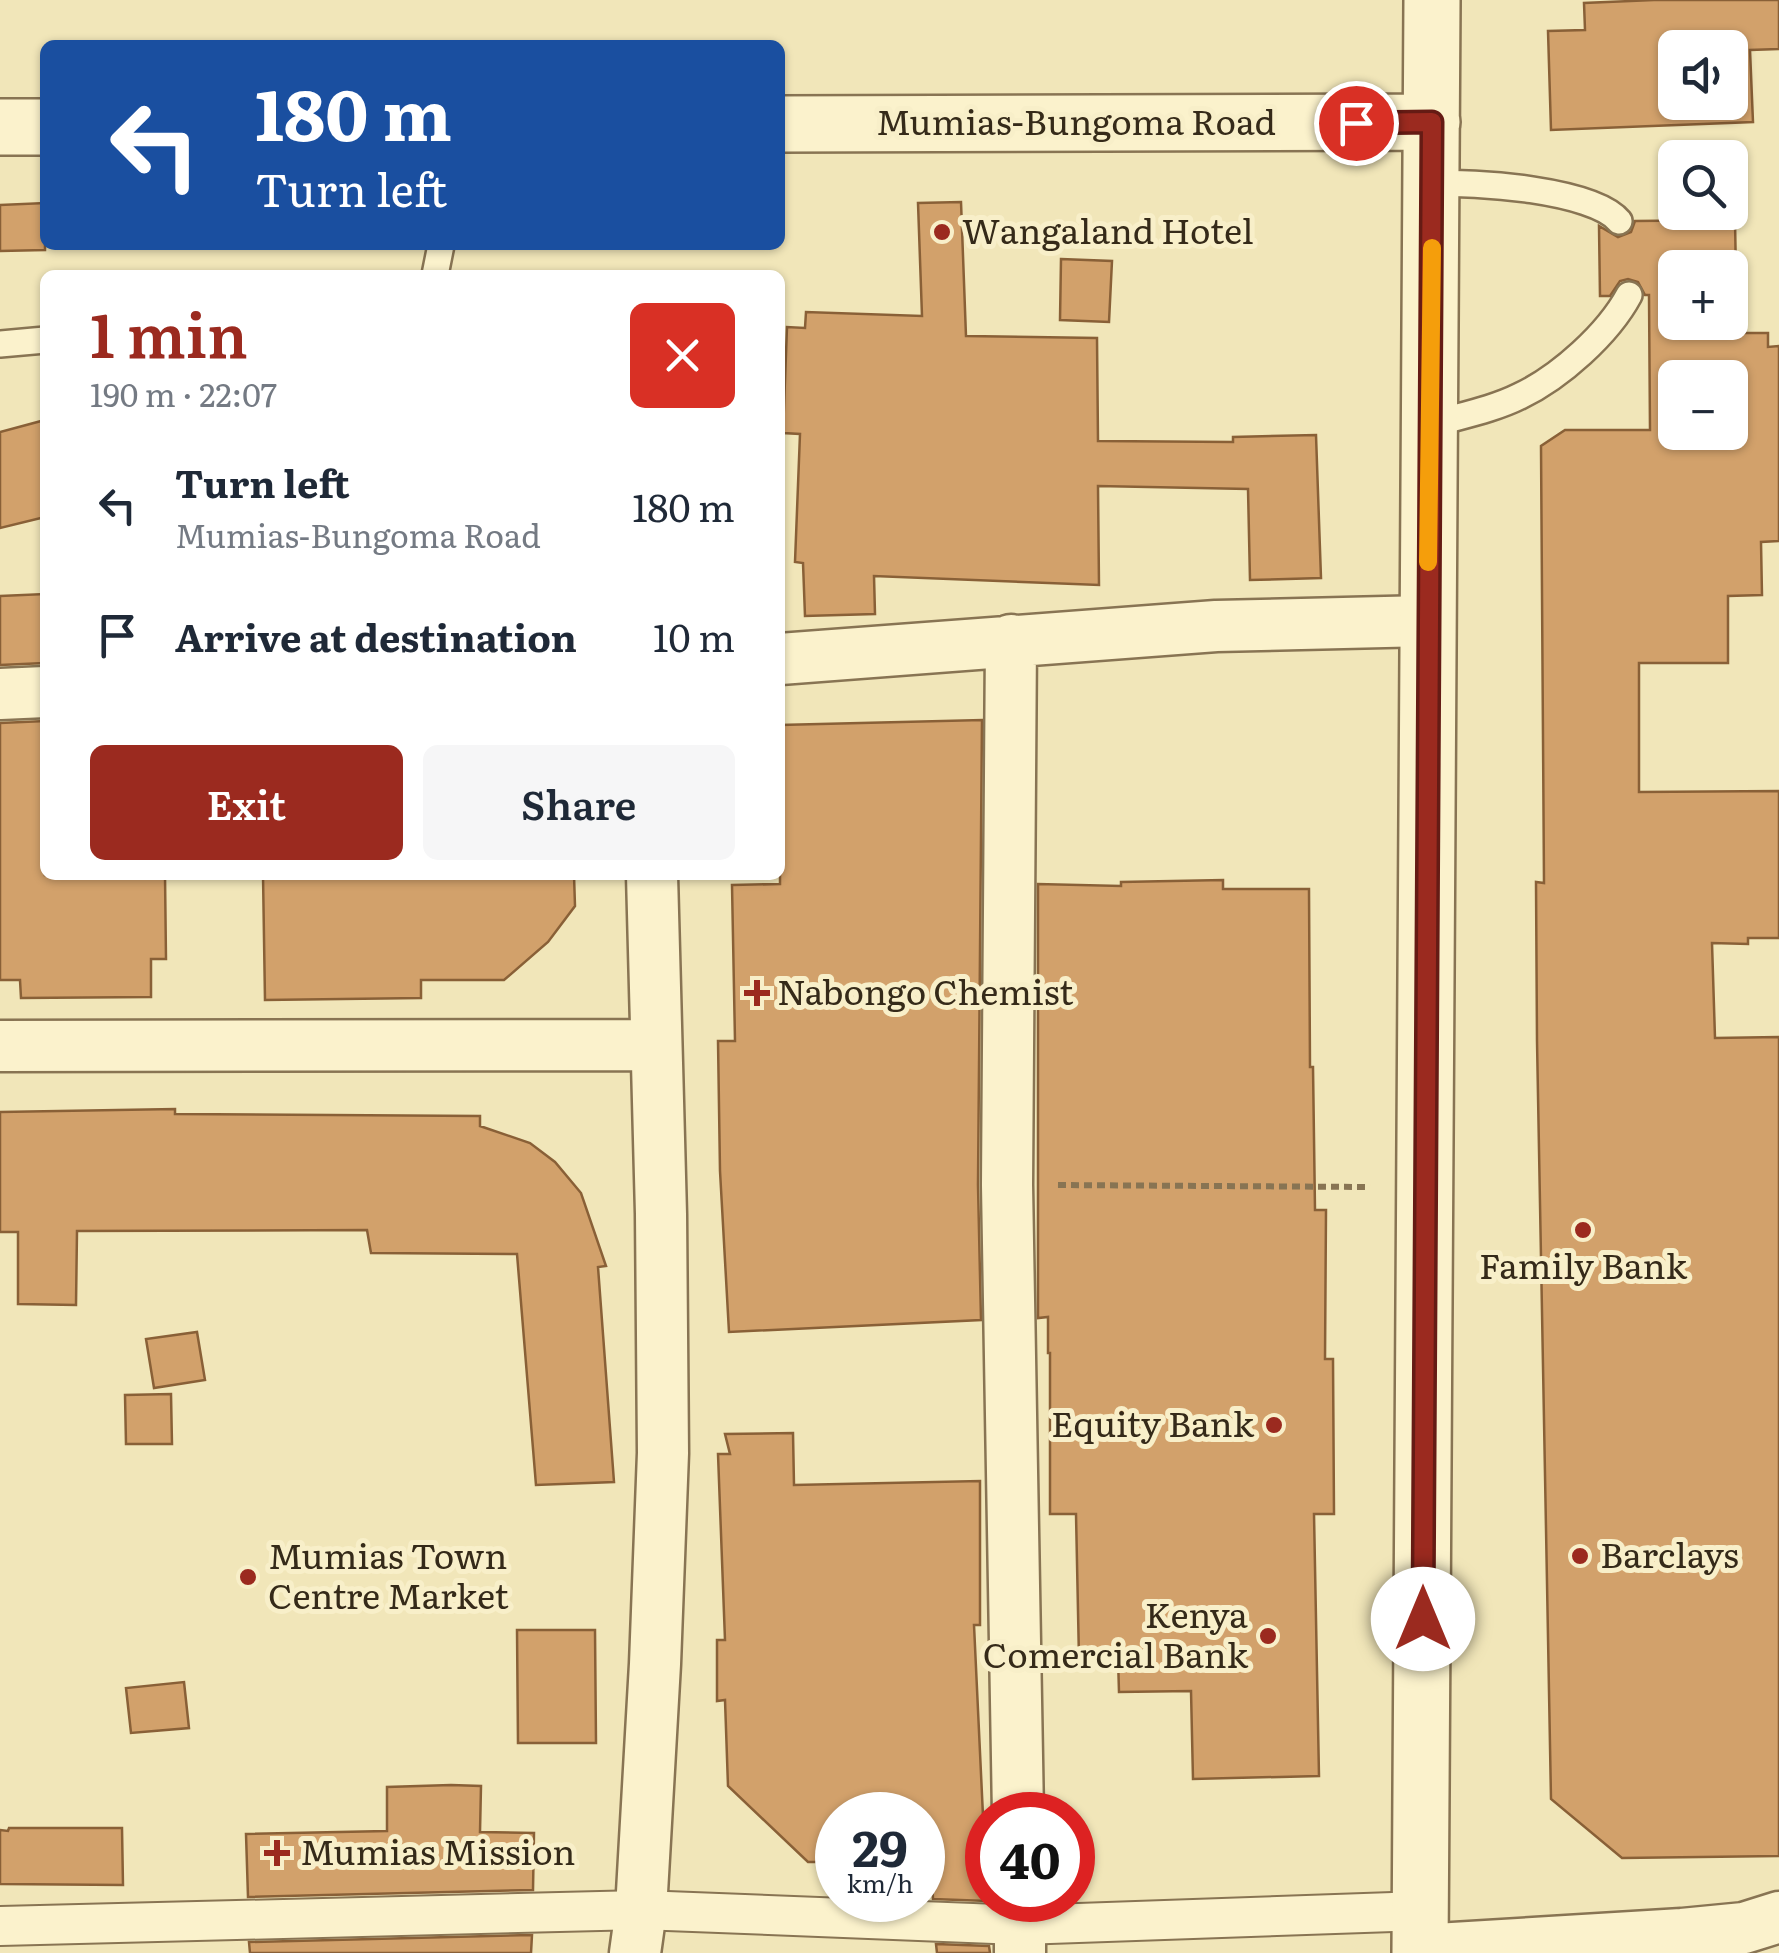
<!DOCTYPE html>
<html lang="en">
<head>
<meta charset="utf-8">
<style>
	:root { --surface:#fff; --page:#f6f6f7; --text:#1f2937; --muted:#747a83; --accent:#9b2a1f }
	body { margin:0; font-family:Literata,serif; background:var(--page); color:var(--text); height:100vh; display:flex; flex-direction:column; font-size:38px; white-space:nowrap }
	* { box-sizing:border-box; margin:0 }
	p { font-size:32px; color:var(--muted) }
	.icon { flex:none; width:55px; height:55px; fill:none; stroke:currentColor; stroke-width:2; stroke-linecap:round; stroke-linejoin:round }
	.map { position:relative; flex:1; overflow:hidden }
	.details { position:absolute; left:40px; top:270px; width:745px; height:610px; display:flex; flex-direction:column; background:var(--surface); border-radius:15px; box-shadow:0 2px 8px #0004 }
	.details>* { flex:none }
	.top-card { position:absolute; left:40px; top:40px; width:745px; height:210px; border-radius:15px; box-shadow:0 2px 8px #0004; background:#1a4fa0; color:#fff; overflow:hidden }
	.tools { position:absolute; left:1658px; top:30px; display:grid; gap:20px }
	.tools a { display:grid; place-items:center; width:90px; height:90px; border-radius:15px; background:var(--surface); box-shadow:0 2px 8px #0004; font-size:50px }
	.speed { position:absolute; left:815px; top:1792px; display:flex; gap:20px; font-size:50px; font-weight:700; text-align:center }
	.speed>* { display:grid; place-content:center; width:130px; height:130px; border-radius:50%; background:var(--surface); box-shadow:0 2px 8px #0004; line-height:1 }
	.speed small { font-size:25px; font-weight:400 }
	.speed .limit { border:15px solid #d22; background:#fff; color:#111 }
	.pin { position:absolute; display:grid; place-items:center; width:85px; height:85px; color:#fff; margin:-42px; border:5px solid #fff; border-radius:50%; box-shadow:0 2px 10px #0007 }
	.me { position:absolute; width:110px; margin:-55px; rotate:0deg; stroke-linejoin:round; filter:drop-shadow(0 0 8px #0008) }
	.turn { display:flex; align-items:center; gap:35px; height:210px; padding:0 50px; font-size:45px }
	.turn .icon { width:130px; height:130px; stroke-width:2.5 }
	.turn b { display:block; font-size:70px; line-height:85px }
	.round { display:grid; place-items:center; flex:none; width:105px; height:105px; border-radius:15px; background:var(--page) }
	.overview { display:flex; align-items:center; justify-content:space-between; height:170px; padding:0 50px }
	h1 { font-size:60px; font-weight:600; line-height:75px; color:var(--accent) }
	.button { display:flex; gap:20px; margin-top:auto; padding:20px 50px }
	.button a { flex:1; height:115px; border-radius:15px; background:var(--accent); color:#fff; font-size:40px; font-weight:600; line-height:115px; text-align:center }
	.button a+a { background:var(--page); color:var(--text) }
	ul { padding:0; list-style:none }
	li { display:flex; align-items:center; gap:30px; height:130px; padding:0 50px }
	li div { flex:1 }
	li b { display:block; font-size:38px }
	li em { font-style:normal }
	.map>svg:first-child { display:block }
	.building { fill:#d2a16b; stroke:#896037; stroke-width:2.5; fill-rule:evenodd }
	.lines { fill:none; stroke-linecap:round; stroke-linejoin:round }
	.service-casing { stroke:#887453; stroke-width:30 }
	.pedestrian-casing { stroke:#887453; stroke-width:42 }
	.minor-casing { stroke:#887453; stroke-width:55 }
	.tertiary-casing { stroke:#887453; stroke-width:60 }
	.path { stroke:#887453; stroke-width:6; stroke-dasharray:8 5; stroke-linecap:butt }
	.service { stroke:#fbf2cc; stroke-width:25 }
	.pedestrian { stroke:#fbf2cc; stroke-width:38 }
	.minor { stroke:#fbf2cc; stroke-width:50 }
	.tertiary { stroke:#fbf2cc; stroke-width:55 }
	.route-casing { stroke:#651b14; stroke-width:25 }
	.route { stroke:#9b2a1f; stroke-width:18 }
	.slow { stroke:#f59e0b; stroke-width:18 }
	.poi-dot { fill:#9b2a1f; stroke:#f8efc9; stroke-width:4 }
	.labels { text-anchor:middle; stroke-width:10; stroke-linejoin:round; paint-order:stroke }
	.street-label { font-size:35px; fill:#352a19; stroke:#f8efc9 }
	.poi-label { font-size:35px; fill:#352a19; stroke:#f8efc9; text-anchor:start }
</style>
</head>
<body>
<div class="map">
<svg width="1779" height="1953" viewBox="0 0 1779 1953">
	<rect width="100%" height="100%" fill="#f1e6b9"/>
	<!-- building -->
	<path class="building" d="M 1654,0 L 1779,0 L 1779,49 L 1750,50 L 1753,122 L 1551,130 L 1548,31 L 1585,30 L 1584,3 ZM 1675,48 L 1730,48 L 1730,102 L 1675,102 Z
		M 961,202 L 966,336 L 1097,338 L 1098,441 L 1233,442 L 1233,437 L 1316,435 L 1321,578 L 1250,580 L 1248,489 L 1098,486 L 1099,585 L 874,576 L 875,614 L 805,616 L 803,563 L 795,562 L 800,434 L 783,433 L 787,327 L 805,328 L 806,312 L 922,316 L 918,203 Z
		M 45,203 L 45,250 L 0,251 L 0,205 Z
		M 1735,220 L 1737,333 L 1768,333 L 1768,347 L 1779,346 L 1779,541 L 1761,542 L 1762,595 L 1728,596 L 1728,663 L 1639,663 L 1639,792 L 1779,791 L 1779,938 L 1748,938 L 1748,944 L 1712,943 L 1715,1038 L 1779,1037 L 1779,1856 L 1622,1858 L 1551,1799 L 1537,1041 L 1536,882 L 1544,883 L 1541,446 L 1565,430 L 1650,430 L 1649,295 L 1645,295 L 1638,282 L 1628,279 L 1620,281 L 1610,296 L 1600,296 L 1599,226 L 1618,237 L 1631,232 L 1635,221 ZM 1675,268 L 1730,268 L 1730,322 L 1675,322 ZM 1675,378 L 1730,378 L 1730,432 L 1675,432 Z
		M 1061,259 L 1112,261 L 1109,322 L 1060,320 Z
		M 45,420 L 45,517 L 0,528 L 0,432 Z
		M 45,594 L 45,663 L 0,665 L 0,596 Z
		M 982,720 L 978,1185 L 981,1320 L 729,1332 L 720,1171 L 718,1041 L 735,1041 L 732,885 L 780,884 L 780,725 Z
		M 45,721 L 45,875 L 165,875 L 166,959 L 151,959 L 151,997 L 21,998 L 20,980 L 0,980 L 0,723 Z
		M 263,875 L 574,875 L 575,906 L 548,942 L 504,980 L 421,980 L 421,998 L 265,1000 Z
		M 1223,880 L 1223,889 L 1309,889 L 1310,1067 L 1313,1067 L 1315,1210 L 1326,1210 L 1325,1359 L 1333,1359 L 1334,1514 L 1314,1514 L 1319,1776 L 1193,1779 L 1191,1691 L 1119,1692 L 1118,1658 L 1079,1659 L 1076,1514 L 1050,1514 L 1050,1353 L 1048,1353 L 1048,1317 L 1038,1318 L 1038,884 L 1121,886 L 1121,882 Z
		M 175,1109 L 175,1114 L 480,1116 L 480,1126 L 530,1143 L 555,1162 L 581,1193 L 606,1266 L 598,1267 L 614,1482 L 536,1485 L 517,1254 L 371,1253 L 367,1230 L 77,1231 L 76,1305 L 18,1304 L 18,1232 L 0,1232 L 0,1112 Z
		M 197,1332 L 205,1380 L 154,1388 L 146,1339 Z
		M 171,1394 L 172,1444 L 126,1444 L 125,1395 Z
		M 793,1433 L 794,1485 L 980,1481 L 980,1625 L 974,1625 L 987,1901 L 933,1899 L 931,1859 L 922,1859 L 922,1815 L 838,1815 L 838,1862 L 808,1862 L 728,1786 L 725,1700 L 717,1701 L 717,1640 L 725,1640 L 718,1454 L 730,1454 L 725,1434 Z
		M 517,1630 L 595,1630 L 596,1743 L 518,1743 Z
		M 184,1682 L 189,1728 L 131,1733 L 126,1688 Z
		M 451,1785 L 481,1786 L 480,1832 L 534,1833 L 533,1890 L 248,1897 L 246,1834 L 387,1831 L 387,1787 Z
		M 9,1828 L 122,1828 L 123,1885 L 0,1884 L 0,1830 L 8,1831 Z
		M 532,1935 L 531,1953 L 250,1953 L 249,1942 Z
		M 936,1944 L 989,1946 L 990,1953 L 937,1953 Z"/>
	<g class="lines">
		<!-- service casing -->
		<g class="service-casing">
			<path id="service" d="M 1432,184 C 1473,181 1594,190 1619,221
				M 435,275 L 441,245
				M 0,344 L 45,340
				M 1429,425 C 1459,416 1492,410 1520,396 C 1560,377 1608,334 1629,295"/>
		</g>
		<!-- pedestrian casing -->
		<g class="pedestrian-casing">
			<path id="pedestrian" d="M 0,1926 L 641,1910 L 1021,1925 L 1422,1911"/>
		</g>
		<!-- minor casing -->
		<g class="minor-casing">
			<path id="minor" d="M 1011,640 L 1007,1185 L 1018,1815
				M 780,659 L 1216,626 L 1427,621
				M 0,694 L 45,692
				M 0,1046 L 655,1045
				M 1420,1950 L 1682,1934 L 1744,1928 L 1779,1917
				M 635,1953 L 641,1910 L 655,1664 L 663,1453 L 661,1214 L 652,875
				M 1020,1953 L 1020,1900"/>
		</g>
		<!-- tertiary casing -->
		<g class="tertiary-casing">
			<path id="tertiary" d="M 780,124 L 1432,122
				M 0,127 L 45,127
				M 1420,1953 L 1432,0"/>
		</g>
		<!-- path -->
		<path class="path" d="M 1058,1185 L 1370,1187"/>
		<!-- service -->
		<use href="#service" class="service"/>
		<!-- pedestrian -->
		<use href="#pedestrian" class="pedestrian"/>
		<!-- minor -->
		<use href="#minor" class="minor"/>
		<!-- tertiary -->
		<use href="#tertiary" class="tertiary"/>
	</g>
	<g class="lines">
		<!-- route casing -->
		<g class="route-casing">
			<path id="route" d="M 1356,123 L 1432,122 L 1423,1619"/>
		</g>
		<!-- route -->
		<use href="#route" class="route"/>
		<!-- slow -->
		<path class="slow" d="M 1428,562 L 1432,248"/>
	</g>
	<!-- markers -->
	<g class="poi-dot">
		<circle cx="942" cy="232" r="10"/>
		<path d="M752 978h10v10h10v10h-10v10h-10v-10h-10v-10h10z"/>
		<circle cx="1583" cy="1230" r="10"/>
		<circle cx="1274" cy="1425" r="10"/>
		<circle cx="1580" cy="1556" r="10"/>
		<circle cx="248" cy="1577" r="10"/>
		<circle cx="1268" cy="1636" r="10"/>
		<path d="M272 1838h10v10h10v10h-10v10h-10v-10h-10v-10h10z"/>
	</g>
	<g class="labels">
		<!-- street labels -->
		<g class="street-label">
			<text x="1076" y="135">Mumias-Bungoma Road</text>
		</g>
		<!-- poi labels -->
		<g class="poi-label">
			<text x="962" y="244">Wangaland Hotel</text>
			<text x="777" y="1005">Nabongo Chemist</text>
			<text x="1583" y="1279" text-anchor="middle">Family Bank</text>
			<text x="1254" y="1437" text-anchor="end">Equity Bank</text>
			<text x="1600" y="1568">Barclays</text>
			<text x="268" y="1569">Mumias Town<tspan x="268" dy="40">Centre Market</tspan></text>
			<text x="1248" y="1628" text-anchor="end">Kenya<tspan x="1248" dy="40">Comercial Bank</tspan></text>
			<text x="300" y="1865">Mumias Mission</text>
		</g>
	</g>
</svg>
<div class="tools">
<a><svg class="icon" aria-label="sound" viewBox="0 0 24 24"><path d="M4 9h4l5-4v14l-5-4H4zM17 9q2 3 0 6"/></svg></a>
<a><svg class="icon" aria-label="search" viewBox="0 0 24 24"><circle cx="10" cy="10" r="6"/><path d="M15 15l6 6"/></svg></a>
<a>+</a>
<a>−</a>
</div>
<div class="speed"><div>29<small>km/h</small></div><div class="limit">40</div></div>
<div class="pin" style="left:1356px;top:123px;background:#d93025"><svg class="icon" aria-label="arrive" viewBox="0 0 24 24"><path d="M6 21V4h12l-3 4 3 4H6"/></svg></div>
<svg class="me" style="left:1423px;top:1619px" viewBox="-20 -20 40 40"><circle r="19" fill="#fff"/><path d="M0-13L10 11 0 6-10 11z" fill="#9b2a1f"/></svg>
<div class="top-card">
<div class="turn"><svg class="icon" aria-label="left" viewBox="0 0 24 24"><path d="M17 20v-9H6M10 6l-5 5 5 5"/></svg><div><b>180 m</b>Turn left</div></div>
</div>
<section class="details">
<div class="overview"><div><h1>1 min</h1><p>190 m · 22:07</p></div><a class="round" style="background:#d93025;color:#fff"><svg class="icon" aria-label="close" viewBox="0 0 24 24"><path d="M6 6l12 12M18 6L6 18"/></svg></a></div>
<ul>
<li><svg class="icon" aria-label="left" viewBox="0 0 24 24"><path d="M17 20v-9H6M10 6l-5 5 5 5"/></svg><div><b>Turn left</b><p>Mumias-Bungoma Road</p></div><em>180 m</em></li>
<li><svg class="icon" aria-label="arrive" viewBox="0 0 24 24"><path d="M6 21V4h12l-3 4 3 4H6"/></svg><div><b>Arrive at destination</b></div><em>10 m</em></li>
</ul>
<div class="button"><a>Exit</a><a>Share</a></div>
</section>
</div>
</body>
</html>
